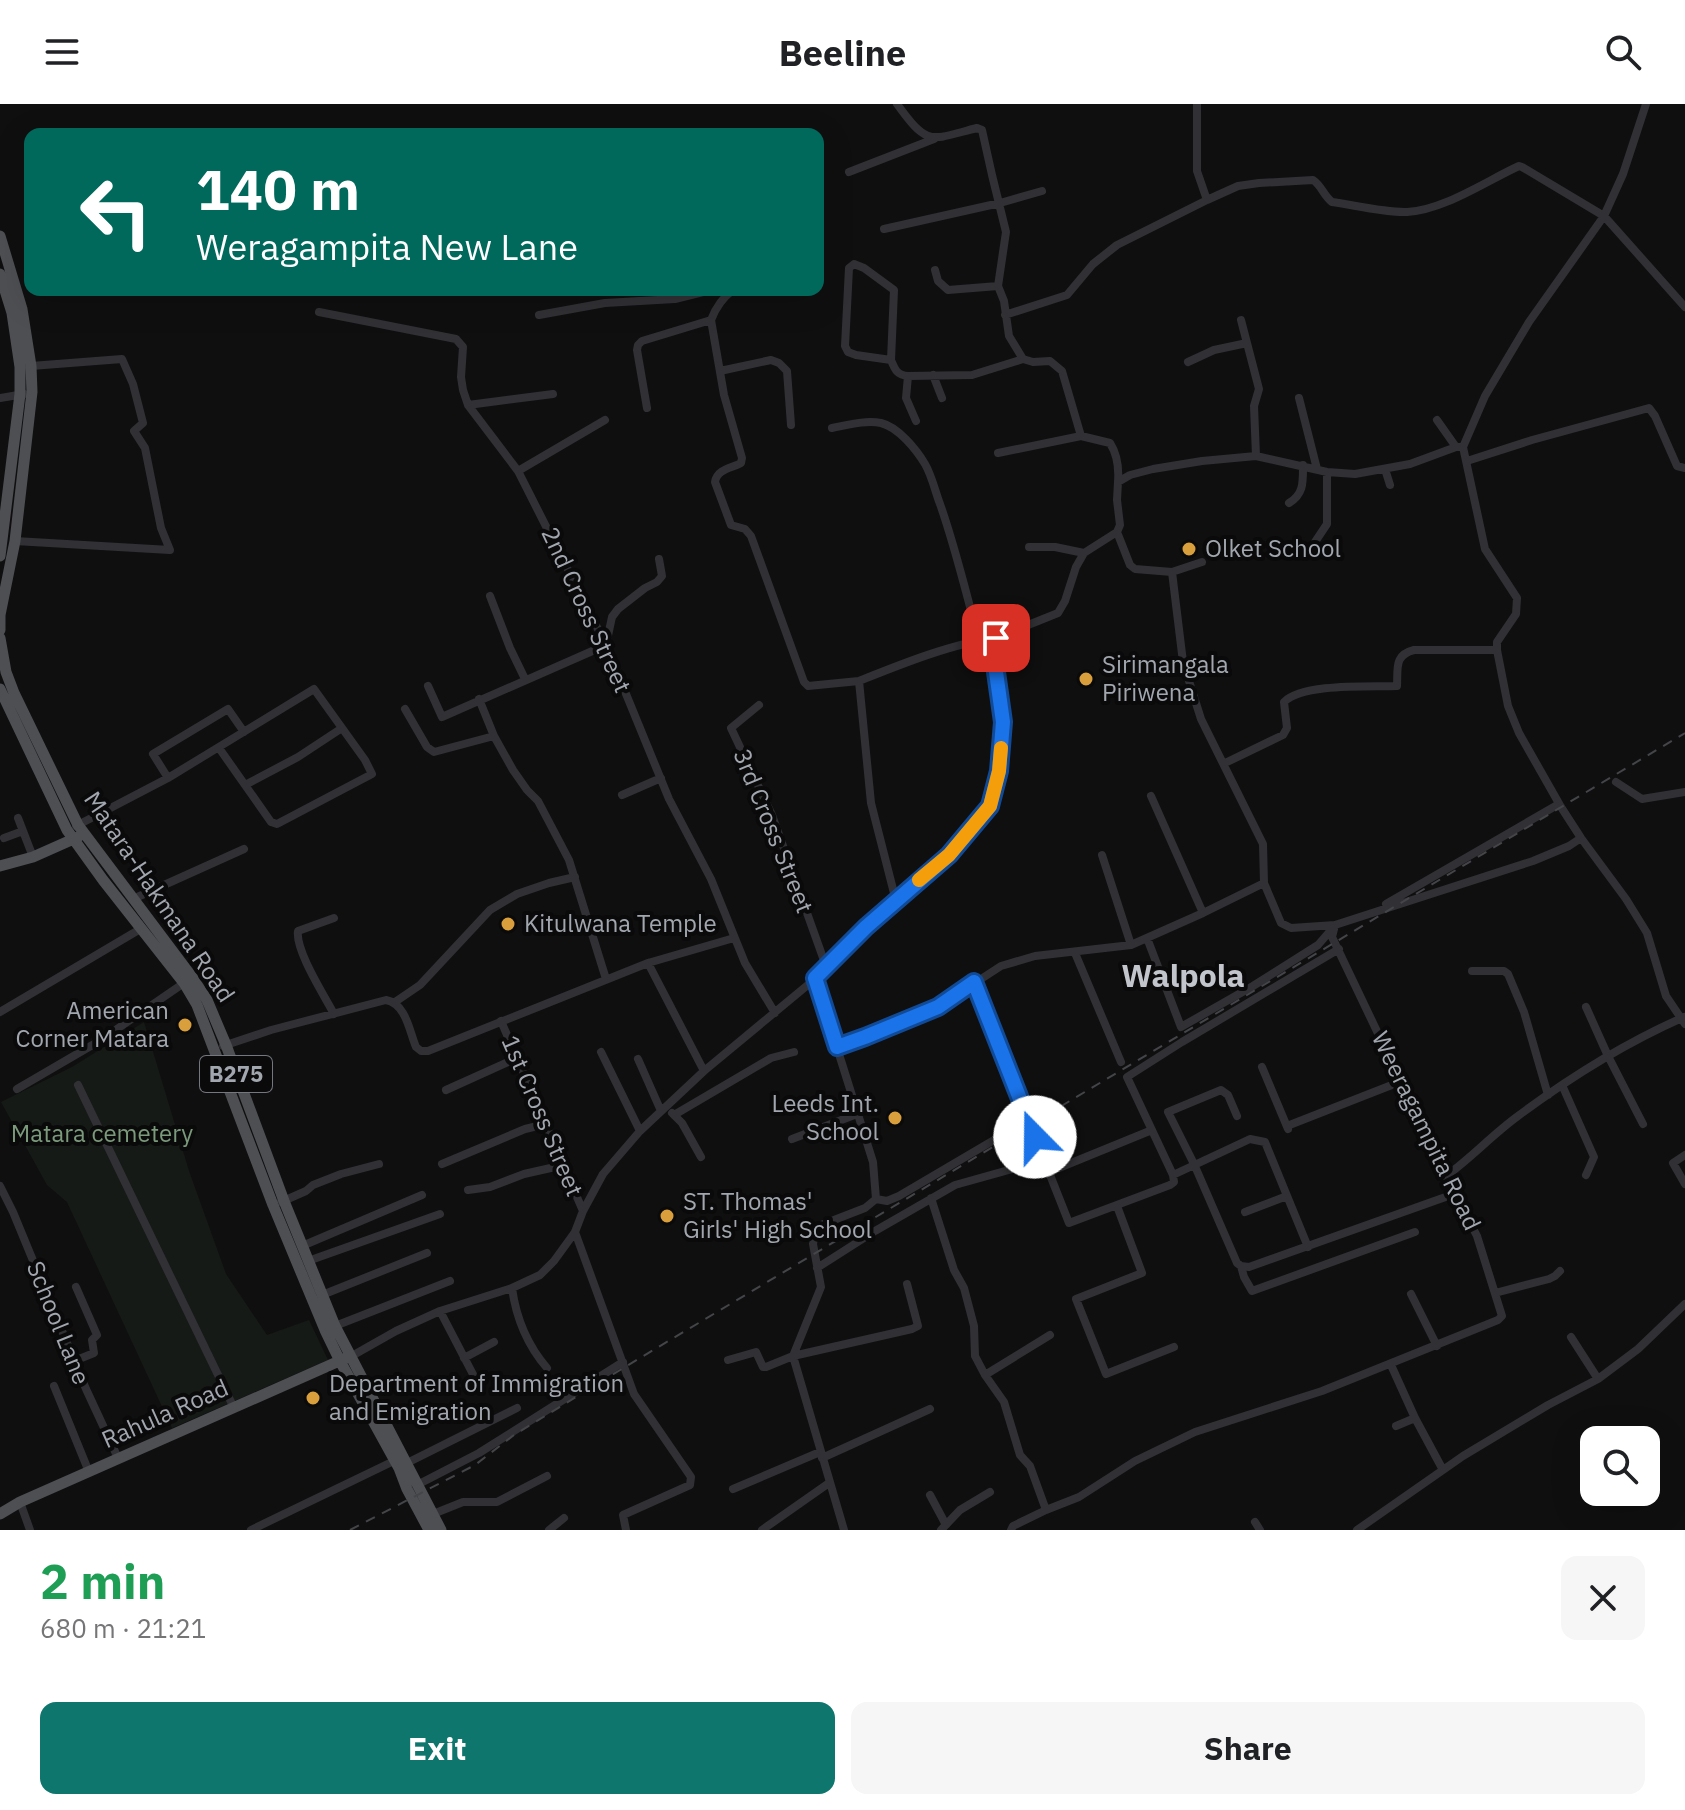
<!DOCTYPE html>
<html lang="en">
<head>
<meta charset="utf-8">
<style>
	:root { --surface:#fff; --page:#f6f6f6; --text:#202124; --muted:#757577; --accent:#0f766e }
	body { margin:0; font-family:"IBM Plex Sans",sans-serif; background:var(--page); color:var(--text); height:100vh; display:flex; flex-direction:column; font-size:30px; white-space:nowrap }
	* { box-sizing:border-box; margin:0 }
	p { font-size:26px; color:var(--muted) }
	.icon { flex:none; width:44px; height:44px; fill:none; stroke:currentColor; stroke-width:2; stroke-linecap:round; stroke-linejoin:round }
	.map { position:relative; height:1426px; overflow:hidden }
	.details { display:flex; flex-direction:column; background:var(--surface); flex:1 }
	.details>* { flex:none }
	.guide { position:absolute; left:24px; top:24px; width:800px; height:168px; border-radius:16px; box-shadow:0 8px 32px #0002; background:#00695c; color:#fff; overflow:hidden }
	.buttons { position:absolute; left:1580px; top:1322px; display:grid; gap:16px }
	.buttons a { display:grid; place-items:center; width:80px; height:80px; border-radius:16px; background:var(--surface); box-shadow:0 8px 32px #0002; font-size:40px }
	.pin { position:absolute; display:grid; place-items:center; width:68px; height:68px; color:#fff; margin:-34px; border-radius:16px; box-shadow:0 4px 12px #0006 }
	.me { position:absolute; width:88px; margin:-44px; rotate:338deg; stroke-linejoin:round; filter:drop-shadow(0 0 6px #0008) }
	.turn { display:flex; align-items:center; gap:28px; height:168px; padding:0 40px; font-size:36px }
	.turn .icon { width:104px; height:104px; stroke-width:2.5 }
	.turn b { display:block; font-size:56px; line-height:68px }
	.round { display:grid; place-items:center; flex:none; width:84px; height:84px; border-radius:16px; background:var(--page) }
	.headline { display:flex; align-items:center; justify-content:space-between; height:136px; padding:0 40px }
	h1 { font-size:48px; font-weight:800; line-height:60px; color:#1e9e55 }
	.primary-button { display:flex; gap:16px; margin-top:auto; padding:16px 40px }
	.primary-button a { flex:1; height:92px; border-radius:16px; background:var(--accent); color:#fff; font-size:32px; font-weight:800; line-height:92px; text-align:center }
	.primary-button a+a { background:var(--page); color:var(--text) }
	header { display:flex; justify-content:space-between; align-items:center; height:104px; padding:0 40px; background:var(--surface); font-size:36px; font-weight:800 }
	.map>svg:first-child { display:block }
	.green { fill:#161a16 }
	.lines { fill:none; stroke-linecap:round; stroke-linejoin:round }
	.minor { stroke:#313135; stroke-width:8 }
	.major { stroke:#4d4f53; stroke-width:11 }
	.rail { stroke:#444549; stroke-width:2; stroke-dasharray:10 8; stroke-linecap:butt }
	.route-casing { stroke:#114b97; stroke-width:20 }
	.route { stroke:#1a73e8; stroke-width:14 }
	.slow { stroke:#f59e0b; stroke-width:14 }
	.poi-dot { fill:#da9f3d; stroke:#0a0a0b; stroke-width:3 }
	.labels { text-anchor:middle; stroke-width:8; stroke-linejoin:round; paint-order:stroke }
	.shield { fill:#0a0a0b; stroke:#74787e; stroke-width:2 }
	.shield-label { font-size:22px; font-weight:bold; fill:#a2a7af }
	.poi-label { font-size:24px; fill:#a2a7af; stroke:#0a0a0b; text-anchor:start }
	.street-label { font-size:24px; fill:#a2a7af; stroke:#0a0a0b }
	.park-label { font-size:24px; fill:#7b997b; stroke:#0a0a0b }
	.district-label { font-size:32px; font-weight:bold; fill:#c2c5cc; stroke:#0a0a0b }
</style>
</head>
<body>
<header><svg class="icon" aria-label="menu" viewBox="0 0 24 24"><path d="M4 6h16M4 12h16M4 18h16"/></svg>Beeline<svg class="icon" aria-label="search" viewBox="0 0 24 24"><circle cx="10" cy="10" r="6"/><path d="M15 15l6 6"/></svg></header>
<div class="map">
<svg width="1685" height="1426" viewBox="0 0 1685 1426">
	<rect width="100%" height="100%" fill="#0f0f10"/>
	<!-- green -->
	<path class="green" d="M 144,918 L 189,1067 L 226,1170 L 267,1231 L 309,1216 L 328,1256 L 172,1324 L 67,1098 L 47,1081 L 1,998 L 72,963 Z"/>
	<g class="lines">
		<!-- minor -->
		<path class="minor" d="M 897,0 C 928,43 930,36 977,24 L 982,26 L 992,71 L 1006,128 L 998,182 L 1004,197 L 1009,232 L 1023,255 L 1033,258 L 1050,257 L 1062,267 L 1081,332
			M 1197,0 L 1197,67 L 1207,96
			M 1646,0 L 1623,70 L 1604,112 L 1529,218 L 1485,292 L 1463,343 L 1485,445 L 1517,494 L 1516,510 L 1497,538 L 1497,546 L 1508,602 L 1519,629 L 1561,703 L 1581,734 L 1626,795 L 1647,829 L 1666,892 L 1685,920
			M 849,68 L 934,35
			M 884,125 L 1000,99 L 1042,87
			M 935,166 L 938,177 L 948,186 L 998,182
			M 733,186 C 722,194 716,203 711,216 L 724,291 L 742,354 L 741,359 C 732,364 717,365 715,378 L 731,421 L 745,425 L 751,432 L 804,578 L 808,582 L 859,577 L 871,699 L 896,797
			M 319,208 L 456,235 L 463,243 L 461,273 L 463,286 L 468,301 L 518,367 L 606,541 L 669,695 L 711,775 L 745,859 L 775,909
			M 539,211 L 605,199 L 675,195 L 711,186
			M 1005,211 L 1067,191 L 1093,160 L 1117,141 L 1207,96 L 1238,82 L 1259,79 L 1313,76 C 1322,82 1323,91 1332,98 C 1353,101 1387,109 1407,108 C 1444,106 1486,77 1519,62 L 1522,63 L 1604,112 L 1685,203
			M 1241,216 L 1259,285 L 1254,302 L 1256,352
			M 891,256 L 894,186 L 864,164 L 854,160 L 849,164 L 845,242 L 848,248 L 856,251 L 891,256 C 895,266 897,271 908,272 L 972,271 L 1023,255
			M 1188,258 L 1214,246 L 1247,239
			M 720,267 L 771,256 L 779,259 L 787,267 L 791,321
			M 933,271 L 942,294
			M 908,272 L 906,294 L 916,317
			M 0,294 L 24,290
			M 1299,294 L 1317,365
			M 468,301 L 553,290
			M 647,304 L 637,246 L 638,241 L 642,237 L 711,216
			M 1437,316 L 1456,343
			M 832,324 C 848,321 865,316 881,319 C 898,323 916,345 925,360 C 932,372 935,387 940,400 C 956,445 966,490 979,536
			M 998,349 L 1081,332 L 1110,339 C 1117,350 1119,365 1118,378
			M 1467,357 L 1532,336 L 1649,304 L 1655,312 L 1677,362 L 1685,364
			M 1385,365 L 1390,381
			M 518,367 L 605,316
			M 1289,399 C 1304,390 1303,378 1303,361
			M 1117,428 L 1130,461 L 1135,465 L 1172,468 L 1183,558 L 1201,615 L 1263,740 L 1264,779 L 1281,819 L 1291,824 L 1335,821 L 1533,757 L 1569,742 L 1581,734
			M 15,437 L 170,446 L 161,424 L 145,344 L 134,327 L 143,319 L 133,280 L 122,255 L 31,262
			M 1029,443 L 1055,443 L 1084,449
			M 1309,447 L 1327,420 L 1327,368
			M 1172,468 L 1202,458
			M 490,492 L 510,544 L 525,575
			M 859,577 C 899,561 953,539 996,534
			M 428,582 L 442,613 L 606,541 L 612,513 L 618,505 L 645,484 L 657,478 L 662,472 L 659,455
			M 479,595 L 494,632 L 513,666 L 527,686 L 538,697 L 569,756 L 606,875
			M 759,601 L 731,624 L 772,711 L 827,865
			M 405,605 L 427,643 L 434,648 L 494,632
			M 1225,659 L 1283,631 L 1287,624 L 1284,598 C 1303,579 1369,583 1397,582 C 1398,564 1394,551 1414,546 L 1497,546
			M 168,674 L 153,650 L 228,605 L 244,628
			M 1616,678 L 1642,695 L 1685,688
			M 245,681 L 298,653 L 342,624
			M 622,691 L 661,674
			M 1151,692 L 1203,809
			M 18,714 L 33,753
			M 76,722 L 168,674 L 314,585 L 365,656 L 372,670 L 277,720 L 271,718 L 219,644
			M 4,734 L 23,727
			M 1102,751 L 1131,841
			M 133,795 L 244,745
			M 1386,800 L 1559,700
			M 1147,834 L 1181,923 L 1253,882 L 1318,841 L 1331,826
			M 1075,849 L 1121,958
			M 648,859 L 704,967
			M 1472,867 L 1504,867 L 1508,870 L 1524,908 L 1548,991
			M 815,874 L 873,1058 L 876,1095 L 865,1104 L 821,1121 L 815,1129 L 813,1140 L 821,1183 L 793,1252 L 844,1426
			M 974,878 L 1069,1119 L 1170,1081 L 1174,1078 L 1173,1071 L 1127,973 L 1182,938 L 1339,845
			M 395,898 L 420,881 L 490,806 L 517,790 L 549,779 L 575,773
			M 1586,903 L 1608,952 L 1643,1020
			M 0,908 L 142,824
			M 334,910 C 324,891 295,846 298,827 L 334,814
			M 501,917 L 583,1107
			M 223,942 L 271,926 L 386,896 C 406,900 409,926 416,943 L 421,947 L 428,947 L 648,859 L 734,834
			M 837,943 L 865,933 L 938,903 L 1001,862 L 1035,852 L 1131,841 L 1203,809 L 1264,779
			M 601,948 L 640,1027
			M 638,955 L 661,1007
			M 1262,963 L 1288,1025
			M 78,981 L 234,1304
			M 1562,981 L 1594,1053 L 1586,1071
			M 17,985 L 101,936 L 184,879
			M 446,986 L 517,954
			M 672,1009 L 682,1019 L 701,1053
			M 674,1011 L 771,954 L 794,948
			M 1237,1012 L 1228,991 L 1221,986 L 1168,1008 L 1194,1060 L 1237,1159 L 1241,1162 L 1249,1163 L 1454,1090
			M 1287,1022 L 1402,977
			M 792,1035 L 857,1010
			M 1685,1051 L 1673,1059 L 1685,1080
			M 442,1060 L 525,1025 L 546,1020
			M 1049,1068 L 1152,1026
			M 1173,1071 L 1250,1035 L 1265,1038 L 1308,1143
			M 1446,1072 C 1471,1054 1492,1031 1518,1012 C 1569,974 1625,939 1684,913
			M 0,1082 L 13,1108 L 86,1285 L 118,1354
			M 468,1086 L 490,1083 L 524,1070 L 564,1061
			M 931,1094 L 954,1166 L 964,1184 L 974,1222 L 975,1252 L 985,1271 L 1004,1298 L 1020,1351 L 1030,1362 L 1046,1406
			M 876,1095 L 887,1097 L 899,1092 L 1028,1016
			M 281,1098 L 306,1087 L 313,1081 L 341,1070 L 379,1060
			M 1117,1102 L 1142,1169 L 1076,1195 L 1106,1270 L 1174,1243
			M 1245,1108 L 1287,1092
			M 575,1128 L 634,1290 L 691,1373 L 690,1381 L 623,1411 L 626,1426
			M 302,1142 L 422,1091
			M 308,1157 L 440,1110
			M 1241,1162 L 1244,1173 L 1252,1187 L 1415,1128
			M 817,1164 L 875,1127 L 955,1081 L 1044,1056
			M 512,1184 C 516,1213 528,1242 547,1264
			M 1495,1189 L 1549,1175 L 1555,1172 L 1560,1167
			M 1411,1190 L 1437,1242
			M 322,1191 L 427,1149
			M 440,1207 L 477,1278
			M 335,1222 L 450,1177
			M 1571,1233 L 1598,1275
			M 350,1253 L 396,1227 L 440,1207 L 512,1184 L 540,1171 L 554,1157 L 575,1128 L 583,1107 L 603,1070 L 640,1027 L 704,967 L 827,865 L 866,823 L 949,751 L 990,702 L 999,667 L 1003,618 L 996,568 L 996,534 L 1058,509 L 1065,497 L 1076,463 L 1084,449 L 1117,428 L 1120,421 L 1117,396 L 1118,378 L 1130,371 L 1153,365 L 1202,357 L 1256,352 L 1327,368 L 1355,370 L 1410,360 L 1456,343 L 1463,343
			M 464,1254 L 494,1238
			M 728,1256 L 756,1248 L 763,1263 L 766,1263 L 793,1252 L 912,1225 L 918,1222 L 907,1180
			M 74,1257 L 94,1249 L 92,1236 L 97,1231 L 76,1183
			M 1391,1261 L 1415,1314 L 1443,1366
			M 985,1271 L 1050,1231
			M 54,1282 L 89,1368
			M 1396,1322 L 1415,1314
			M 822,1354 L 930,1305
			M 403,1361 L 517,1304
			M 417,1381 L 479,1349 L 623,1258
			M 733,1385 L 820,1348
			M 930,1391 L 946,1421
			M 20,1398 L 30,1426
			M 433,1410 L 463,1398 L 497,1398 L 547,1372
			M 1255,1418 L 1260,1426
			M 251,1426 L 398,1355
			M 549,1426 L 564,1414
			M 762,1426 L 829,1379
			M 941,1426 L 960,1406 L 990,1388
			M 1011,1426 L 1013,1422 L 1046,1406 L 1079,1393 L 1135,1357 L 1195,1328 L 1322,1287 L 1498,1216 L 1502,1212 L 1477,1132 L 1446,1072 L 1332,833 L 1335,821
			M 1357,1426 L 1463,1352 L 1548,1301 L 1598,1275 L 1638,1245 L 1685,1200"/>
		<!-- major -->
		<path class="major" d="M 0,132 L 22,205 L 31,262 L 32,288 L 15,437 L 0,511 L 0,526
			M 0,170 L 12,209 L 20,263 L 20,290 L 0,452
			M 0,534 L 6,568 L 14,589 L 78,721 L 192,873 L 207,896 L 226,941 L 284,1097 L 335,1222 L 441,1426
			M 0,585 L 67,726 L 103,776 L 184,879 L 197,901 L 273,1101 L 325,1226 L 340,1257 L 399,1364 L 407,1385 L 429,1426
			M 0,762 L 33,753 L 78,733
			M 0,1410 L 20,1398 L 346,1254"/>
		<!-- rail -->
		<path class="rail" d="M 350,1426 L 475,1361 L 514,1331 L 625,1263 L 1685,629"/>
	</g>
	<g class="lines">
		<!-- route casing -->
		<g class="route-casing">
			<path id="route" d="M 996,534 L 996,568 L 1003,618 L 999,667 L 990,702 L 949,751 L 866,823 L 815,874 L 837,943 L 865,933 L 938,903 L 974,878 L 1035,1033"/>
		</g>
		<!-- route -->
		<use href="#route" class="route"/>
		<!-- slow -->
		<path class="slow" d="M 919,776 L 949,751 L 990,702 L 999,667 L 1001,644"/>
	</g>
	<!-- markers -->
	<g class="poi-dot">
		<circle cx="1189" cy="445" r="8"/>
		<circle cx="1086" cy="575" r="8"/>
		<circle cx="508" cy="820" r="8"/>
		<circle cx="185" cy="921" r="8"/>
		<circle cx="895" cy="1014" r="8"/>
		<circle cx="667" cy="1112" r="8"/>
		<circle cx="313" cy="1294" r="8"/>
	</g>
	<g class="labels">
		<!-- shield labels -->
		<rect class="shield" x="200" y="952" width="72" height="36" rx="6"/>
		<g class="shield-label">
			<text x="236" y="978">B275</text>
		</g>
		<!-- poi labels -->
		<g class="poi-label">
			<text x="1205" y="453">Olket School</text>
			<text x="1102" y="569">Sirimangala<tspan x="1102" dy="28">Piriwena</tspan></text>
			<text x="524" y="828">Kitulwana Temple</text>
			<text x="169" y="915" text-anchor="end">American<tspan x="169" dy="28">Corner Matara</tspan></text>
			<text x="879" y="1008" text-anchor="end">Leeds Int.<tspan x="879" dy="28">School</tspan></text>
			<text x="683" y="1106">ST. Thomas'<tspan x="683" dy="28">Girls' High School</tspan></text>
			<text x="329" y="1288">Department of Immigration<tspan x="329" dy="28">and Emigration</tspan></text>
		</g>
		<!-- street labels -->
		<g class="street-label">
			<text transform="translate(586 506) rotate(65)" y="8">2nd Cross Street</text>
			<text transform="translate(773 727) rotate(68)" y="8">3rd Cross Street</text>
			<text transform="translate(159 793) rotate(56)" y="8">Matara-Hakmana Road</text>
			<text transform="translate(542 1012) rotate(67)" y="8">1st Cross Street</text>
			<text transform="translate(1426 1027) rotate(64)" y="8">Weeragampita Road</text>
			<text transform="translate(58 1219) rotate(68)" y="8">School Lane</text>
			<text transform="translate(165 1310) rotate(-24)" y="8">Rahula Road</text>
		</g>
		<!-- park labels -->
		<g class="park-label">
			<text x="102" y="1038">Matara cemetery</text>
		</g>
		<!-- district labels -->
		<g class="district-label">
			<text x="1183" y="883">Walpola</text>
		</g>
	</g>
</svg>
<div class="buttons">
<a><svg class="icon" aria-label="search" viewBox="0 0 24 24"><circle cx="10" cy="10" r="6"/><path d="M15 15l6 6"/></svg></a>
</div>
<div class="pin" style="left:996px;top:534px;background:#d93025"><svg class="icon" aria-label="arrive" viewBox="0 0 24 24"><path d="M6 21V4h12l-3 4 3 4H6"/></svg></div>
<svg class="me" style="left:1035px;top:1033px" viewBox="-20 -20 40 40"><circle r="19" fill="#fff"/><path d="M0-13L10 11 0 6-10 11z" fill="#1a73e8"/></svg>
<div class="guide">
<div class="turn"><svg class="icon" aria-label="left" viewBox="0 0 24 24"><path d="M17 20v-9H6M10 6l-5 5 5 5"/></svg><div><b>140 m</b>Weragampita New Lane</div></div>
</div>
</div>
<section class="details">
<div class="headline"><div><h1>2 min</h1><p>680 m · 21:21</p></div><a class="round"><svg class="icon" aria-label="close" viewBox="0 0 24 24"><path d="M6 6l12 12M18 6L6 18"/></svg></a></div>
<div class="primary-button"><a>Exit</a><a>Share</a></div>
</section>
</body>
</html>
